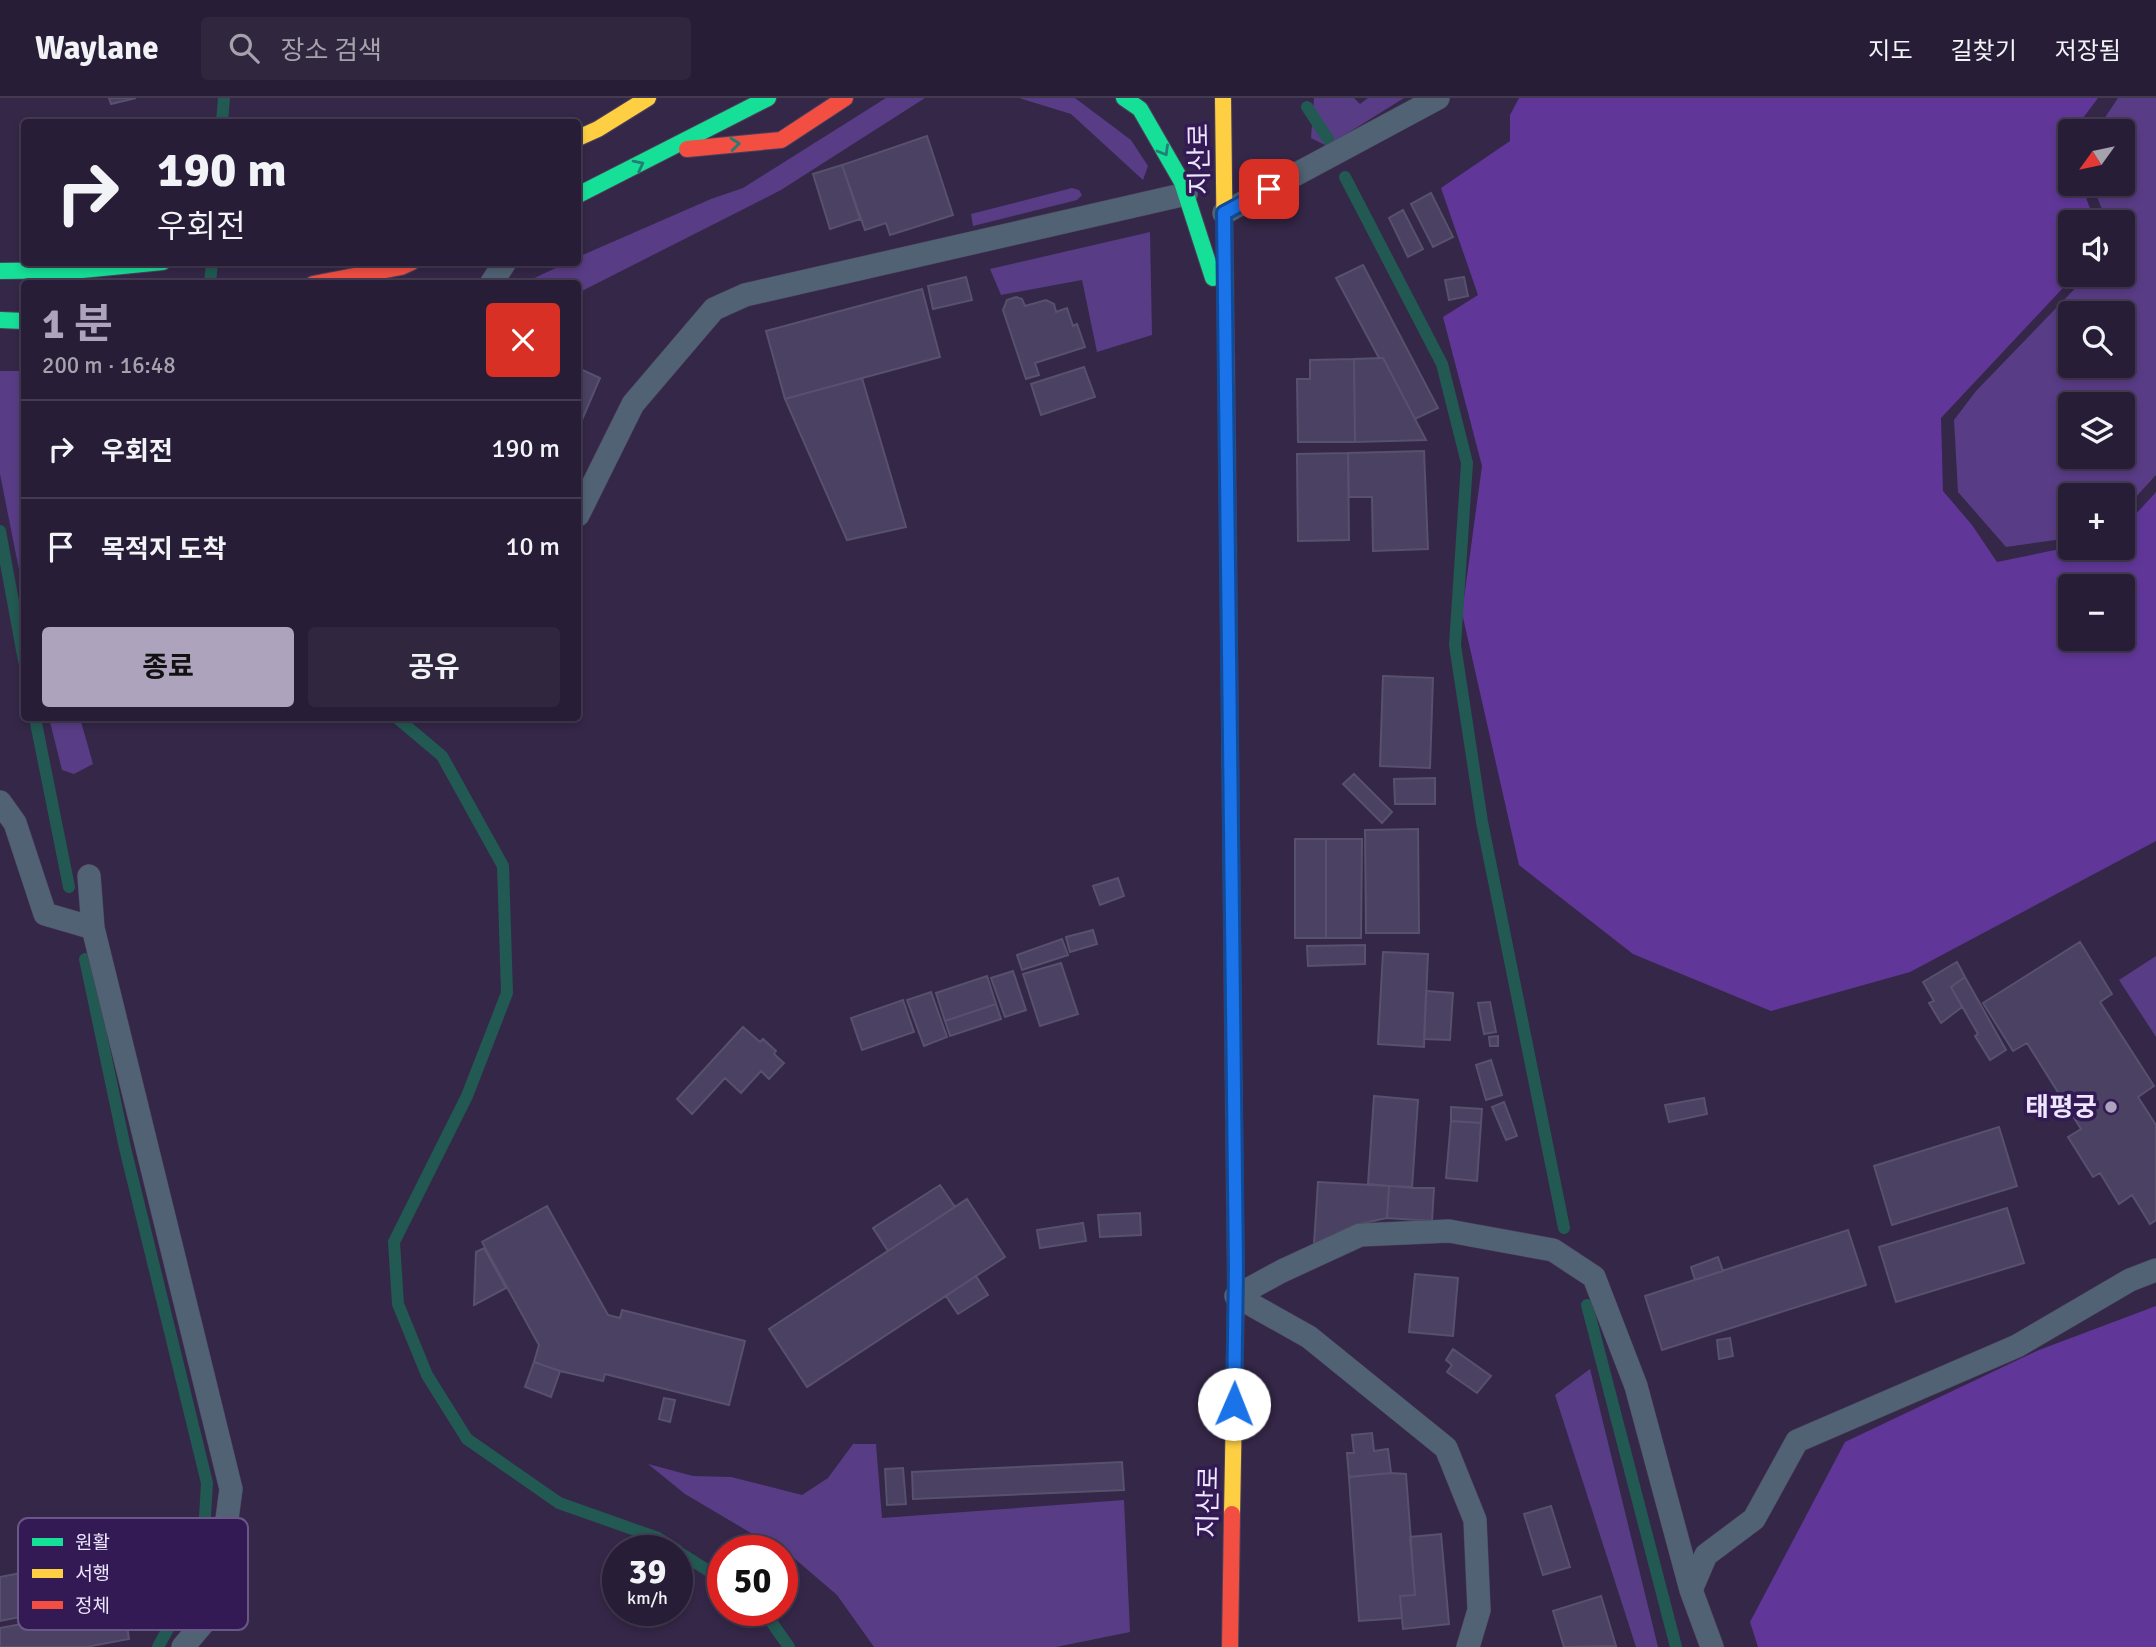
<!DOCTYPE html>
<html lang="ko">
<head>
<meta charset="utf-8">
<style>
	:root { --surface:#281d36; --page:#30263e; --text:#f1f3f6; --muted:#a5a2ad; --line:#443b51; --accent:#ada3bd }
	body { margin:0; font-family:Signika,"Noto Sans KR",sans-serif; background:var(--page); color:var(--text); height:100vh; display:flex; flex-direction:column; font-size:26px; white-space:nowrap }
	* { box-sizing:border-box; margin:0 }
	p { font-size:23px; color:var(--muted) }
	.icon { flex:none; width:38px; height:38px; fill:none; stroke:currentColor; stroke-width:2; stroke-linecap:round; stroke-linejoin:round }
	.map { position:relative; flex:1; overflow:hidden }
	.drawer { position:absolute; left:21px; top:182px; width:560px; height:441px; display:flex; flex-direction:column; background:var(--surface); border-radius:7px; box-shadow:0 4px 10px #0003,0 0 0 2px var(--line) }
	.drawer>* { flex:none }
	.hud { position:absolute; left:21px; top:21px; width:560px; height:147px; border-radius:7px; box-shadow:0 4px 10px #0003,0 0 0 2px var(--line); background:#281d36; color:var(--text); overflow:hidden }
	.needle { width:46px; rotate:237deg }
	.fabs { position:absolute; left:2058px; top:21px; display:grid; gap:14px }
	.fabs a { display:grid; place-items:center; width:77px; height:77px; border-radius:7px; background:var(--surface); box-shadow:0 4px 10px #0003,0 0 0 2px var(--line); font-size:35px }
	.speed { position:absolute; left:602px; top:1437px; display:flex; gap:14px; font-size:35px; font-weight:700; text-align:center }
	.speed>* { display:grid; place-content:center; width:91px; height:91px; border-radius:50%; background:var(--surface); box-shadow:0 4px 10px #0003,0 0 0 2px var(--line); line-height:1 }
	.speed small { font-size:18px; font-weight:400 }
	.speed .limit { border:10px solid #d22; background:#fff; color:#111 }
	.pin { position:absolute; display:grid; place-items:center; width:60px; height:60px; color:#fff; margin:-30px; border-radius:14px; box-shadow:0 4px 10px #0006 }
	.me { position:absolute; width:77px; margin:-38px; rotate:1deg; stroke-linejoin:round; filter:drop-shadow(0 0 5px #0008) }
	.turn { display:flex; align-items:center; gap:24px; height:147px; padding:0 21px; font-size:32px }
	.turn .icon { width:91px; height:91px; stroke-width:2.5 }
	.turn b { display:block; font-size:49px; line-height:60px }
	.round { display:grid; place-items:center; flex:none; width:74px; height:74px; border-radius:7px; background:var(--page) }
	.head { display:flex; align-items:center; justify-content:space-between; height:119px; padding:0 21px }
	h1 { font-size:42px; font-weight:700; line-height:52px; color:var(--accent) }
	.cta { display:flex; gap:14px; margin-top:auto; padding:14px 21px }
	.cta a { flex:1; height:80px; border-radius:7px; background:var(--accent); color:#111; font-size:28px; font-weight:700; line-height:80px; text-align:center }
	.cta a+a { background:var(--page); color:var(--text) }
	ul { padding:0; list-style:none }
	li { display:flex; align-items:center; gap:21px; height:98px; padding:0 21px; border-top:2px solid var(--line) }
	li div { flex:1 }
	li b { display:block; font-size:26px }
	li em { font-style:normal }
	header { display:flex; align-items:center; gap:42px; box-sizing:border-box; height:98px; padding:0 35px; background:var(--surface); border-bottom:2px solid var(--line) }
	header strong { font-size:33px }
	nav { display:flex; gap:38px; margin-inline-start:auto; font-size:24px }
	.search { width:490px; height:63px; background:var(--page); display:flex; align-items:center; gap:18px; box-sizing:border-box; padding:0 24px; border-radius:7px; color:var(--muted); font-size:26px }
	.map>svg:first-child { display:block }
	.green { fill:#593c86; fill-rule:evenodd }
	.forest { fill:#603798; fill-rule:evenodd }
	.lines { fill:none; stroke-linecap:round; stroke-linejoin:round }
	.stream { stroke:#225952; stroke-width:12 }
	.building { fill:#4a4163; stroke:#57516d; stroke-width:2 }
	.lane-casing { stroke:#4c415b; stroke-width:24 }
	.fast-casing { stroke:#4c415b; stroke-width:18 }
	.slow-casing { stroke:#4c415b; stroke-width:18 }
	.jam-casing { stroke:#4c415b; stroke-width:18 }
	.lane { stroke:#506274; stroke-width:23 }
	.fast { stroke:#16e098; stroke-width:16 }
	.slow { stroke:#ffcf43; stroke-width:16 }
	.jam { stroke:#f24e42; stroke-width:16 }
	.oneway { stroke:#247d76 }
	.route-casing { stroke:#114b97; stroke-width:18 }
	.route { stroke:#1a73e8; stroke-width:12 }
	.poi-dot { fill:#ada3bd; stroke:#331a55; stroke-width:2.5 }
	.labels { text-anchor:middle; stroke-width:7; stroke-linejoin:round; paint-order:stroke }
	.street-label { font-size:26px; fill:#ede6fc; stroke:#331a55 }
	.poi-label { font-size:26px; font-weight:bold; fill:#ede6fc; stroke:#331a55; text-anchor:end }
	.key { fill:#331a55; stroke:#6b5787; stroke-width:2 }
	.key-label { font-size:19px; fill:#ede6fc }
</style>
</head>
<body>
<header>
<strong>Waylane</strong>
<div class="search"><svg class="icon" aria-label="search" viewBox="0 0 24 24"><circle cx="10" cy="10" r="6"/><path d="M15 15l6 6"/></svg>장소 검색</div>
<nav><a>지도</a><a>길찾기</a><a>저장됨</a></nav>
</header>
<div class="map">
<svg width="2156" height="1549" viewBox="0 0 2156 1549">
	<rect width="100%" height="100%" fill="#352748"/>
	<!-- green -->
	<path class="green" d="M 886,0 L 925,0 L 781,92 L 578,195 L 578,186 L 524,185 L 566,165 L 578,164 L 578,159 L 711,101 L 743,90 Z
		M 1019,0 L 1075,0 L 1131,42 L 1148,68 L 1143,82 L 1071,16 Z
		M 1314,0 L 1354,0 L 1360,6 L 1368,0 L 1404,0 L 1327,48 L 1311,40 Z
		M 2118,0 L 2156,0 L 2156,377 L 2123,413 L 2123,397 L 2070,397 L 2070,440 L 2006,449 L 1958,394 L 1954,322 L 1976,293 L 2088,177 L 2123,177 L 2123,124 L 2107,124 L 2092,86 L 2123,86 L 2123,33 L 2099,33 L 2104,21 ZM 2070,215 L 2123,215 L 2123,268 L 2070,268 ZM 2123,306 L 2123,359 L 2070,359 L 2070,306 Z
		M 1072,90 L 1079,92 L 1082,97 L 1077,102 L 973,128 L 971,116 Z
		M 1150,134 L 1152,237 L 1097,254 L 1082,182 L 1001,197 L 990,171 Z
		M 0,273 L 24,273 L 24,497 L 0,376 Z
		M 49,620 L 80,620 L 93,666 L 74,676 L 62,672 Z
		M 2156,858 L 2156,939 L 2119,882 Z
		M 1590,1271 L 1658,1549 L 1636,1549 L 1555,1297 Z
		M 853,1346 L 876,1346 L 882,1420 L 1124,1402 L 1130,1534 L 1056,1549 L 874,1549 L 837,1497 L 795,1461 L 685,1396 L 648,1366 L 693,1378 L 731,1379 L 802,1397 L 828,1380 Z"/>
	<!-- forest -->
	<path class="forest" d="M 1519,0 L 2098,0 L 2083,20 L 2080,33 L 2070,33 L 2070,86 L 2081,86 L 2095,124 L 2070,124 L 2070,177 L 2075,177 L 1941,320 L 1943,393 L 1972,427 L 1997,464 L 2070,449 L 2123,450 L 2123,430 L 2156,394 L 2156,743 L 1910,874 L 1771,913 L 1633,856 L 1519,767 L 1462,515 L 1482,368 L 1443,219 L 1478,197 L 1441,90 L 1510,43 L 1510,17 ZM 2070,488 L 2123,488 L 2123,541 L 2070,541 Z
		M 2156,1208 L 2156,1549 L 1758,1549 L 1750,1524 L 1845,1344 L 2039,1252 Z"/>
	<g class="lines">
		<!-- stream -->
		<path class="stream" d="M 1307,9 L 1328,41
			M 222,24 L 224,0
			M 1345,79 L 1442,266 L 1467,365 L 1455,547 L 1482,724 L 1564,1130
			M 210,186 L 212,164
			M 0,433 L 24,563
			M 35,620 L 69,789
			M 397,620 L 442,658 L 503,768 L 507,895 L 467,998 L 394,1144 L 398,1206 L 427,1277 L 467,1341 L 559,1405 L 658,1440 L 677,1452
			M 85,861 L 125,1050 L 207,1385 L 202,1469 L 158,1549
			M 1587,1207 L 1676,1549
			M 677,1453 L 723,1482
			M 763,1512 L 789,1549"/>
	</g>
	<!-- building -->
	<path class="building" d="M 109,0 L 136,0 L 111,6 Z
		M 927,38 L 953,117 L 890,137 L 886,125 L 865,132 L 842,67 Z
		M 842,67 L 860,121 L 830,131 L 813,76 Z
		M 1431,95 L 1453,139 L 1433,149 L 1411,106 Z
		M 1403,112 L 1423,151 L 1408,159 L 1389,120 Z
		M 1363,167 L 1438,310 L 1415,321 L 1383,260 L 1379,260 L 1336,180 Z
		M 966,179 L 972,202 L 933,211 L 928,188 Z
		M 1464,179 L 1468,198 L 1449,202 L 1445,182 Z
		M 922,191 L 940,259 L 785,301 L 766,233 Z
		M 1016,199 L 1022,201 L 1025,208 L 1046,202 L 1054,206 L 1056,214 L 1067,210 L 1073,228 L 1077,226 L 1085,249 L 1035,265 L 1039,277 L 1026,281 L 1003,212 L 1007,202 Z
		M 1383,260 L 1415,321 L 1426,342 L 1355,344 L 1354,261 Z
		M 1354,261 L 1355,344 L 1298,344 L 1297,281 L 1310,281 L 1310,262 Z
		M 1084,269 L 1095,299 L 1041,317 L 1031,286 Z
		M 578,270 L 600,280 L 578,331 Z
		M 862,280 L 906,429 L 847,442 L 785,301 Z
		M 1424,353 L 1428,451 L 1373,453 L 1372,399 L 1349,399 L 1348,355 Z
		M 1348,355 L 1349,442 L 1298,443 L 1297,356 Z
		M 1383,578 L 1433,580 L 1430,670 L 1380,668 Z
		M 1354,676 L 1392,714 L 1382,725 L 1343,686 Z
		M 1435,680 L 1435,706 L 1395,706 L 1394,681 Z
		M 1418,731 L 1419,835 L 1366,835 L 1365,732 Z
		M 1295,741 L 1326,741 L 1326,840 L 1295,840 Z
		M 1326,741 L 1362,741 L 1361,840 L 1326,840 Z
		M 1118,780 L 1124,798 L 1100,807 L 1093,788 Z
		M 1093,832 L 1097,846 L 1070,854 L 1066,839 Z
		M 1062,841 L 1068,857 L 1022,872 L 1017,857 Z
		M 2080,844 L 2112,896 L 2100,904 L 2154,988 L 2138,999 L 2156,1027 L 2156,1122 L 2150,1126 L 2132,1097 L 2119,1106 L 2100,1075 L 2093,1079 L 2068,1039 L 2081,1031 L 2027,945 L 2013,953 L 1983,905 Z
		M 1365,847 L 1365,866 L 1308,868 L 1307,848 Z
		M 1383,854 L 1428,856 L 1424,949 L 1378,946 Z
		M 1957,864 L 1965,879 L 1951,889 L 1962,909 L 1941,925 L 1929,905 L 1934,903 L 1923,884 Z
		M 1061,865 L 1078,916 L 1040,928 L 1023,876 Z
		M 1013,873 L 1026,912 L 1005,919 L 991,880 Z
		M 987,878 L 996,906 L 945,923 L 936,895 Z
		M 1965,879 L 2006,952 L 1990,962 L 1975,938 L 1978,936 L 1951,889 Z
		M 1426,893 L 1453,895 L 1450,942 L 1424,941 Z
		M 931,894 L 947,939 L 924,948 L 907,902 Z
		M 903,902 L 914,934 L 862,952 L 851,920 Z
		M 1490,904 L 1496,934 L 1484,936 L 1478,905 Z
		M 996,906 L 1001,921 L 950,938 L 945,923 Z
		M 743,929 L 760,944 L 763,941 L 776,953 L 774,956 L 784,965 L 769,981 L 761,973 L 741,995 L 725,980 L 692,1016 L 677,1001 Z
		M 1498,938 L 1498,948 L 1490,948 L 1489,939 Z
		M 1491,962 L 1502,997 L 1486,1002 L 1476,967 Z
		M 1374,998 L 1418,1002 L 1412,1090 L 1368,1086 Z
		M 1704,1000 L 1707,1016 L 1669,1024 L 1665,1007 Z
		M 1504,1004 L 1517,1038 L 1506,1042 L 1492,1009 Z
		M 1451,1009 L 1482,1011 L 1481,1025 L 1451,1023 Z
		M 1451,1023 L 1481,1025 L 1477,1083 L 1446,1080 Z
		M 1999,1029 L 2017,1088 L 1892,1127 L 1874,1068 Z
		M 1318,1084 L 1389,1088 L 1387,1120 L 1355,1127 L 1314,1146 Z
		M 940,1087 L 955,1109 L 888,1153 L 873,1130 Z
		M 1389,1088 L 1434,1090 L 1432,1123 L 1387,1120 Z
		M 967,1101 L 1005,1159 L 807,1289 L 769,1231 Z
		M 547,1108 L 608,1217 L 620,1220 L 622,1212 L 745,1243 L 729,1307 L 605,1276 L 603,1283 L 560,1273 L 534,1264 L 539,1247 L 482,1144 Z
		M 2007,1110 L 2024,1165 L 1896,1204 L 1879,1149 Z
		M 1140,1115 L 1141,1137 L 1100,1139 L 1098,1117 Z
		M 1083,1125 L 1086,1143 L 1040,1150 L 1037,1132 Z
		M 1848,1132 L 1866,1187 L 1662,1252 L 1645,1198 Z
		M 484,1150 L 506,1190 L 474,1207 L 476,1154 Z
		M 1718,1159 L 1723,1173 L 1695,1182 L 1691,1169 Z
		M 1415,1176 L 1458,1180 L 1453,1238 L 1409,1234 Z
		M 976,1178 L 988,1197 L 958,1216 L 946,1198 Z
		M 1730,1240 L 1733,1258 L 1719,1261 L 1717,1242 Z
		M 1453,1251 L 1491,1278 L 1477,1295 L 1447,1274 L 1452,1267 L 1446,1262 Z
		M 534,1264 L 560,1273 L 551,1299 L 525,1289 Z
		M 664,1300 L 675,1302 L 670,1324 L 659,1321 Z
		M 1372,1335 L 1374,1353 L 1388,1351 L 1391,1375 L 1349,1379 L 1347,1355 L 1354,1355 L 1352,1337 Z
		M 1122,1364 L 1124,1392 L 913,1401 L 912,1374 Z
		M 903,1370 L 906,1406 L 887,1407 L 885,1371 Z
		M 1391,1375 L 1406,1376 L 1415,1497 L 1400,1498 L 1402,1520 L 1359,1523 L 1349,1379 Z
		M 1551,1408 L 1570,1469 L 1543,1477 L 1524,1416 Z
		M 1441,1436 L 1449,1526 L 1403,1531 L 1400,1498 L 1415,1497 L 1410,1439 Z
		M 138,1452 L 147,1493 L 0,1523 L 0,1479 Z
		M 1601,1498 L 1616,1548 L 1564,1549 L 1553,1513 Z
		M 124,1507 L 129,1541 L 86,1549 L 0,1549 L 0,1530 Z"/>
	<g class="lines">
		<!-- lane casing -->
		<g class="lane-casing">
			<path id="lane" d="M 1224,115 L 1438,0
				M 491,186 L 505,164
				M 578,417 L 633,306 L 714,211 L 745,197 L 1186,96
				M 0,704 L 15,725 L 45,816 L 93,830
				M 89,778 L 93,830 L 231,1391 L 215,1511 L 183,1549
				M 1236,1198 L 1282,1173 L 1360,1137 L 1449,1133 L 1553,1152 L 1594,1179 L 1636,1288 L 1691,1492
				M 1236,1198 L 1309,1239 L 1446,1350 L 1475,1422 L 1479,1512 L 1468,1549
				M 1712,1549 L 1691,1492 L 1706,1457 L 1754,1421 L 1797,1343 L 2017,1248 L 2130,1182 L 2156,1172"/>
		</g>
		<!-- fast casing -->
		<g class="fast-casing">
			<path id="fast" d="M 1124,0 L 1140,11 L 1182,84 L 1213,180
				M 578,97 L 768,0
				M 0,173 L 82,172 L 163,164
				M 0,222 L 24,223
				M 1227,331 L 1233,935"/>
		</g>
		<!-- slow casing -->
		<g class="slow-casing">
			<path id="slow" d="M 1223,0 L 1227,331
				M 578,40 L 598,31 L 648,0
				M 1232,1416 L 1236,1198 L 1233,935"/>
		</g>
		<!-- jam casing -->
		<g class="jam-casing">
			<path id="jam" d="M 687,51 L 781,42 L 845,0
				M 313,186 L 401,169 L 412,164
				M 1230,1549 L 1232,1416"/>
		</g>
		<!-- lane -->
		<use href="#lane" class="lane"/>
		<!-- fast -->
		<use href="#fast" class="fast"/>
		<!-- slow -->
		<use href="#slow" class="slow"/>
		<!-- jam -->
		<use href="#jam" class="jam"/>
	</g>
	<!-- one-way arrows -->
	<defs><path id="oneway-chevron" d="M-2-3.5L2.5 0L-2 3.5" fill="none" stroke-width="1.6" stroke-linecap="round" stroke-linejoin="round" transform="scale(1.75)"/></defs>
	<g class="oneway">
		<use href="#oneway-chevron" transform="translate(735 46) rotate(-6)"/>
		<use href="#oneway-chevron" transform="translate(1164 53) rotate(60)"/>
		<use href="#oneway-chevron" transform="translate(639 67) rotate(-27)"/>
	</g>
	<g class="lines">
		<!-- route casing -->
		<g class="route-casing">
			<path id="route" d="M 1234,1306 L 1236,1171 L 1224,115 L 1269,91"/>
		</g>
		<!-- route -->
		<use href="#route" class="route"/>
	</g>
	<!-- markers -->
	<circle class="poi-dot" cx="2111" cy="1009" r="7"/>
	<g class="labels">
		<!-- street labels -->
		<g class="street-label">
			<text transform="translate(1199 61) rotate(-91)" y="9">지산로</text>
			<text transform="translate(1208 1404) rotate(-89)" y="9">지산로</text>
		</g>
		<!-- poi labels -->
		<g class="poi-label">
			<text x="2097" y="1018">태평궁</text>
		</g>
	</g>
	<!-- legend -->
	<rect x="18" y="1420" width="230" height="112" rx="10" class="key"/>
	<rect x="32" y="1440" width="31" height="8" fill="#16e098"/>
	<rect x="32" y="1471" width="31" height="9" fill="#ffcf43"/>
	<rect x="32" y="1503" width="31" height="8" fill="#f24e42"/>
	<g class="key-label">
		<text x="75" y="1451">원활</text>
		<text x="75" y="1482">서행</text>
		<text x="75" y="1514">정체</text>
	</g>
</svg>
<div class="fabs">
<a><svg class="needle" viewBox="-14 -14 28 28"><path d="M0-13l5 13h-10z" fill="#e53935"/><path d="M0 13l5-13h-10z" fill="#a5a2ad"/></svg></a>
<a><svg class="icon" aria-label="sound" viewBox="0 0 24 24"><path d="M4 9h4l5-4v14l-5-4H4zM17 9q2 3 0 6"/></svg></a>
<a><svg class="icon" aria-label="search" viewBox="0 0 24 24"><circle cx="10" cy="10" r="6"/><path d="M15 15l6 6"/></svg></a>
<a><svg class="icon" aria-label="layers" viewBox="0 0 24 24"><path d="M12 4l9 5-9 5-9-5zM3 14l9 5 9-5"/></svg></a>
<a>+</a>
<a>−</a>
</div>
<div class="speed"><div>39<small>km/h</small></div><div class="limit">50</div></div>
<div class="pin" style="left:1269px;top:91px;background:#d93025"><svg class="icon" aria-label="arrive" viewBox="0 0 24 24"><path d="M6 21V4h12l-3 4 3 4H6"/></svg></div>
<svg class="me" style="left:1234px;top:1306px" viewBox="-20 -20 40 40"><circle r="19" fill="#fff"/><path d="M0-13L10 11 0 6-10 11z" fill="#1a73e8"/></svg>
<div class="hud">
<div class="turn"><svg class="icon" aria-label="right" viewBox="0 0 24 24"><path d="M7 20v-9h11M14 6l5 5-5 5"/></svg><div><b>190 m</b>우회전</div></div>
</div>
<section class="drawer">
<div class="head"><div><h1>1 분</h1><p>200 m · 16:48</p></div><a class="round" style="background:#d93025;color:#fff"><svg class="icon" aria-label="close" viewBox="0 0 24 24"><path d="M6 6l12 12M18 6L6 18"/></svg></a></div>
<ul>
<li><svg class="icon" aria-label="right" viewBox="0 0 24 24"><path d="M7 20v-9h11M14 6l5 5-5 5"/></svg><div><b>우회전</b></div><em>190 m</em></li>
<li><svg class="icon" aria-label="arrive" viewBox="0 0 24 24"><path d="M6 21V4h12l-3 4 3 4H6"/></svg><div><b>목적지 도착</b></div><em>10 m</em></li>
</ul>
<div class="cta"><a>종료</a><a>공유</a></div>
</section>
</div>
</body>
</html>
